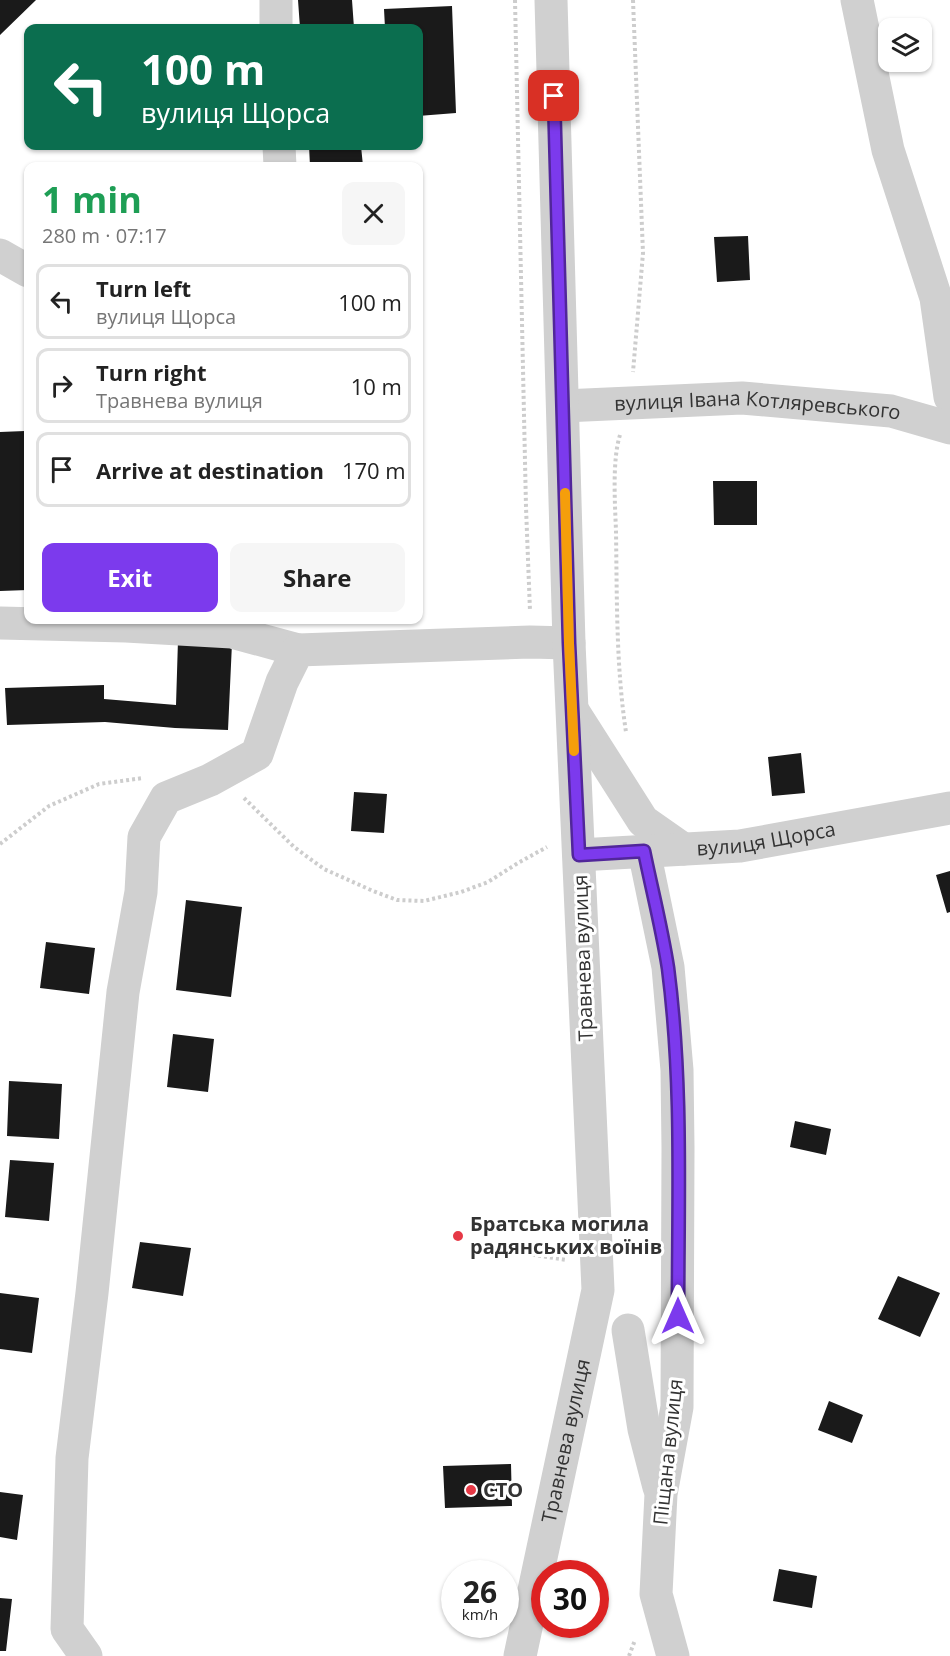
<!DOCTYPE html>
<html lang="en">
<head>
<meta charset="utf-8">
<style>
	:root { --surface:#fff; --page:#f6f6f6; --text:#222; --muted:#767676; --line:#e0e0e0; --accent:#7c3aed }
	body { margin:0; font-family:"Open Sans",sans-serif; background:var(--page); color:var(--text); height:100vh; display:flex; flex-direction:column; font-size:22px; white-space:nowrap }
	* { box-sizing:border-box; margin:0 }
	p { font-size:20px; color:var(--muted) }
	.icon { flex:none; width:33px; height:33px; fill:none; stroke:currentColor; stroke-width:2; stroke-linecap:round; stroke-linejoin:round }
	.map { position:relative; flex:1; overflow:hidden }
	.sheet { position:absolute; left:24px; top:162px; width:399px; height:462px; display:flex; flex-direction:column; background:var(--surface); border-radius:12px; box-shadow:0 2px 4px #0004 }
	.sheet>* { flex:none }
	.hud { position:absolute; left:24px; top:24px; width:399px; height:126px; border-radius:12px; box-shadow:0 2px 4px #0004; background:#0b6e4f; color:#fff; overflow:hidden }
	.fabs { position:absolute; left:878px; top:18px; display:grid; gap:12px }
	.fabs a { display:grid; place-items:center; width:54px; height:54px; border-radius:12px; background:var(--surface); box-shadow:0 2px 4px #0004; font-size:30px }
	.speed { position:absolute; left:441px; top:1560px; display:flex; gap:12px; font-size:30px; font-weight:700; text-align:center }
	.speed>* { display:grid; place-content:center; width:78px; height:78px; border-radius:50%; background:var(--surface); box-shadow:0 2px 4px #0004; line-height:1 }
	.speed small { font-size:15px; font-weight:400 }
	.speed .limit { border:9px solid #d22; background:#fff; color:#111 }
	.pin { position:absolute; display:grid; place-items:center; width:51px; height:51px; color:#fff; margin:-26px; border-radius:12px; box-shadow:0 3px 9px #0006 }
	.me { position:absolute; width:66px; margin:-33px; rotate:0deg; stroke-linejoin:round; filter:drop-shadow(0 0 4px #0008) }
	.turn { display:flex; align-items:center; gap:21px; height:126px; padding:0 18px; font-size:27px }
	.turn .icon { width:78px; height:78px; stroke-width:2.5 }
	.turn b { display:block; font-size:42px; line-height:51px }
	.round { display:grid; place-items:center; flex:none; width:63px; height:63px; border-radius:12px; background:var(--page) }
	.head { display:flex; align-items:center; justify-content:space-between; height:102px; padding:0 18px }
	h1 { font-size:36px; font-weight:700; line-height:45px; color:#1e9e55 }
	.action { display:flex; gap:12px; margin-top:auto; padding:12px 18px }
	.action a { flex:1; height:69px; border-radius:12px; background:var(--accent); color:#fff; font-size:24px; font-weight:700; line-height:69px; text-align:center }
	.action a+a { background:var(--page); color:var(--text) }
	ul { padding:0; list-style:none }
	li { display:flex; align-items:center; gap:18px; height:75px; margin:0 12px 9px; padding:0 6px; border:3px solid var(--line); border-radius:12px }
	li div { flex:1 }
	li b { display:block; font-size:22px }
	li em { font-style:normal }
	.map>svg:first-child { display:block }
	.building { fill:#1a1a1a }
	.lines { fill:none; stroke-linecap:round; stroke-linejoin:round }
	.path { stroke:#cdcdcd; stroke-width:4; stroke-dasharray:3 3; stroke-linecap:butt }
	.minor { stroke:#d0d0d0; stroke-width:33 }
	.route-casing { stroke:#51269a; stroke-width:15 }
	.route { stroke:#7c3aed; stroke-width:10 }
	.slow { stroke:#f59e0b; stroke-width:10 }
	.poi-dot { fill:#e63946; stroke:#fff; stroke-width:2 }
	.labels { text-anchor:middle; stroke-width:6; stroke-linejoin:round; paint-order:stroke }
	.street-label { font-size:20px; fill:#333; stroke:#fff }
	.poi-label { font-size:20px; font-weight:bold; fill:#333; stroke:#fff; text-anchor:start }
</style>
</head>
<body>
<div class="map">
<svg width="950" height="1656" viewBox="0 0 950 1656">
	<rect width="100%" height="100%" fill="#fff"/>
	<!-- building -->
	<path class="building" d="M 0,0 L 36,0 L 0,35 Z
		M 298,0 L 352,0 L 354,28 L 300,28 Z
		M 452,6 L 456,113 L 418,116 L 418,28 L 385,28 L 384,9 Z
		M 309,146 L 361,146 L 363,166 L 310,166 Z
		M 748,236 L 750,280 L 717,282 L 714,237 Z
		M 25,431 L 28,493 L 28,590 L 0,591 L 0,432 Z
		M 713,481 L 757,481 L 757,525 L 714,525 Z
		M 178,640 L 232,643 L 228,730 L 175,728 L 105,722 L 7,725 L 5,688 L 104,685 L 104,699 L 176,705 Z
		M 801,753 L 805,793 L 772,796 L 768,757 Z
		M 354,792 L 387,794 L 384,833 L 351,831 Z
		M 950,871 L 950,912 L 947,913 L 936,875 Z
		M 186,900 L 242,907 L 231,997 L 176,990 Z
		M 46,942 L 95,948 L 89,994 L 40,988 Z
		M 173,1034 L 214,1039 L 208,1092 L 167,1087 Z
		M 9,1081 L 62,1084 L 59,1139 L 7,1136 Z
		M 795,1121 L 831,1129 L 826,1155 L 790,1147 Z
		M 10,1160 L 54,1163 L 49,1221 L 5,1217 Z
		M 140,1242 L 191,1248 L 183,1296 L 132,1288 Z
		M 898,1276 L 940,1293 L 920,1337 L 878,1319 Z
		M 0,1293 L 39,1298 L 32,1353 L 0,1349 Z
		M 829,1401 L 863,1415 L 852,1443 L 818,1430 Z
		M 511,1464 L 512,1506 L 445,1508 L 443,1466 Z
		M 0,1492 L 23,1495 L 17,1540 L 0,1537 Z
		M 779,1569 L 817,1576 L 812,1608 L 773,1601 Z
		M 0,1598 L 12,1599 L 6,1651 L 0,1651 Z"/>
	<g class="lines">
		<!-- path -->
		<path class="path" d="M 515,0 L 526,507 L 530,611
			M 633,0 L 643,253 L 633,372
			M 620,435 C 612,460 615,504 616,531 C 617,597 616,667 626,732
			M 244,798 L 294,847 L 324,869 L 373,891 L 397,900 L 424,901 L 461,892 L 488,882 L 518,863 L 547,847
			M 0,844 L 49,806 L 99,784 L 143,778
			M 473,1245 L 566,1260
			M 629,1656 L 635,1640"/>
		<!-- minor -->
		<g class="minor">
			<path d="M 276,0 L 276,28"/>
			<path d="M 857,0 L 888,150 L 936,298 L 950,397"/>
			<path d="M 279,146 L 280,166"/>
			<path d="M 0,255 L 28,271"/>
			<path id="s1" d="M 563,406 L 742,398 L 891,411 L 950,428"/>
			<path d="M 0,623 L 126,626 L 232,632 L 298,650"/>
			<path d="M 573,711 L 643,821 L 683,849"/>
			<path d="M 644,851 L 668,967 L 677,1070 L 678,1148 L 677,1407 L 661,1494 L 656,1594 L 673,1656"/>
			<path id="s2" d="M 579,855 L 740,846 L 950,808"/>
			<path d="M 628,1330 L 644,1429 L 659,1487"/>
			<path d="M 86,1656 L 67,1629 L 72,1458 L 92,1293 L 123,992 L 141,892 L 144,837 L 166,798 L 210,780 L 257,754 L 282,682 L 298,650 L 530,642 L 569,643"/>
			<path id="s3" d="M 520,1656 L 598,1290 L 569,643 L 551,0"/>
		</g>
	</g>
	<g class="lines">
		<!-- route casing -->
		<g class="route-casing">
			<path id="route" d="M 554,96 L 569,643 L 579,855 L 644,851 C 652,890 662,929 668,968 C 683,1083 678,1200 678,1316"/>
		</g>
		<!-- route -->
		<use href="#route" class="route"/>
		<!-- slow -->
		<path class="slow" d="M 565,493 L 569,643 L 574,751"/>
	</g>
	<!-- markers -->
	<g class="poi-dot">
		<circle cx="458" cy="1236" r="6"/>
		<circle cx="471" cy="1490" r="6"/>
	</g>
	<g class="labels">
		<!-- street labels -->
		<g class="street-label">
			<text dy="7" stroke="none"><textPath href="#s1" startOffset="195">вулиця Івана Котляревського</textPath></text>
			<text dy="7" stroke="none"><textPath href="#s2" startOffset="188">вулиця Щорса</textPath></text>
			<text transform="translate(583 958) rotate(-92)" y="7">Травнева вулиця</text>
			<text dy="7" stroke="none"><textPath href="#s3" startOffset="220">Травнева вулиця</textPath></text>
			<text transform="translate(668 1452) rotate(-84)" y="7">Піщана вулиця</text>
		</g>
		<!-- poi labels -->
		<g class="poi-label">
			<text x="470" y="1231">Братська могила<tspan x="470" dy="23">радянських воїнів</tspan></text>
			<text x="483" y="1497">СТО</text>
		</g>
	</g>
</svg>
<div class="fabs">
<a><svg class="icon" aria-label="layers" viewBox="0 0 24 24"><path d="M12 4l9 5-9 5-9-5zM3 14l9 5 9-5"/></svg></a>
</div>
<div class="speed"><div>26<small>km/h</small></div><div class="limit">30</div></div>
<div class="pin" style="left:554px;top:96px;background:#d93025"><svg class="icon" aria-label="arrive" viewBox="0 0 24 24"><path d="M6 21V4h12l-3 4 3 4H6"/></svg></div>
<svg class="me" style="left:678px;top:1316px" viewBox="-20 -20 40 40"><path d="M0-17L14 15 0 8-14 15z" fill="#7c3aed" stroke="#fff" stroke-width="4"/></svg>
<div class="hud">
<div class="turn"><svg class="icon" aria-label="left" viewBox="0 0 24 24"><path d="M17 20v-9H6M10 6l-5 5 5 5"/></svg><div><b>100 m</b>вулиця Щорса</div></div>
</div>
<section class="sheet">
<div class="head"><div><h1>1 min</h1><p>280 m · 07:17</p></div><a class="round"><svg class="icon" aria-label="close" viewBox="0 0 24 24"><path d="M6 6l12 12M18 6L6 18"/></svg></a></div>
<ul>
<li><svg class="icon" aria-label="left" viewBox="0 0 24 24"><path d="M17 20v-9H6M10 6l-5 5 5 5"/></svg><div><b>Turn left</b><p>вулиця Щорса</p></div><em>100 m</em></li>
<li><svg class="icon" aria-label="right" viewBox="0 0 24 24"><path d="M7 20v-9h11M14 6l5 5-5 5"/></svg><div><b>Turn right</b><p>Травнева вулиця</p></div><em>10 m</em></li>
<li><svg class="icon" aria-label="arrive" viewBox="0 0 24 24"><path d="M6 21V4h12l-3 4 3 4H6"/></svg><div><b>Arrive at destination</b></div><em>170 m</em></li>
</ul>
<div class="action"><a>Exit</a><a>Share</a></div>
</section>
</div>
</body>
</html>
